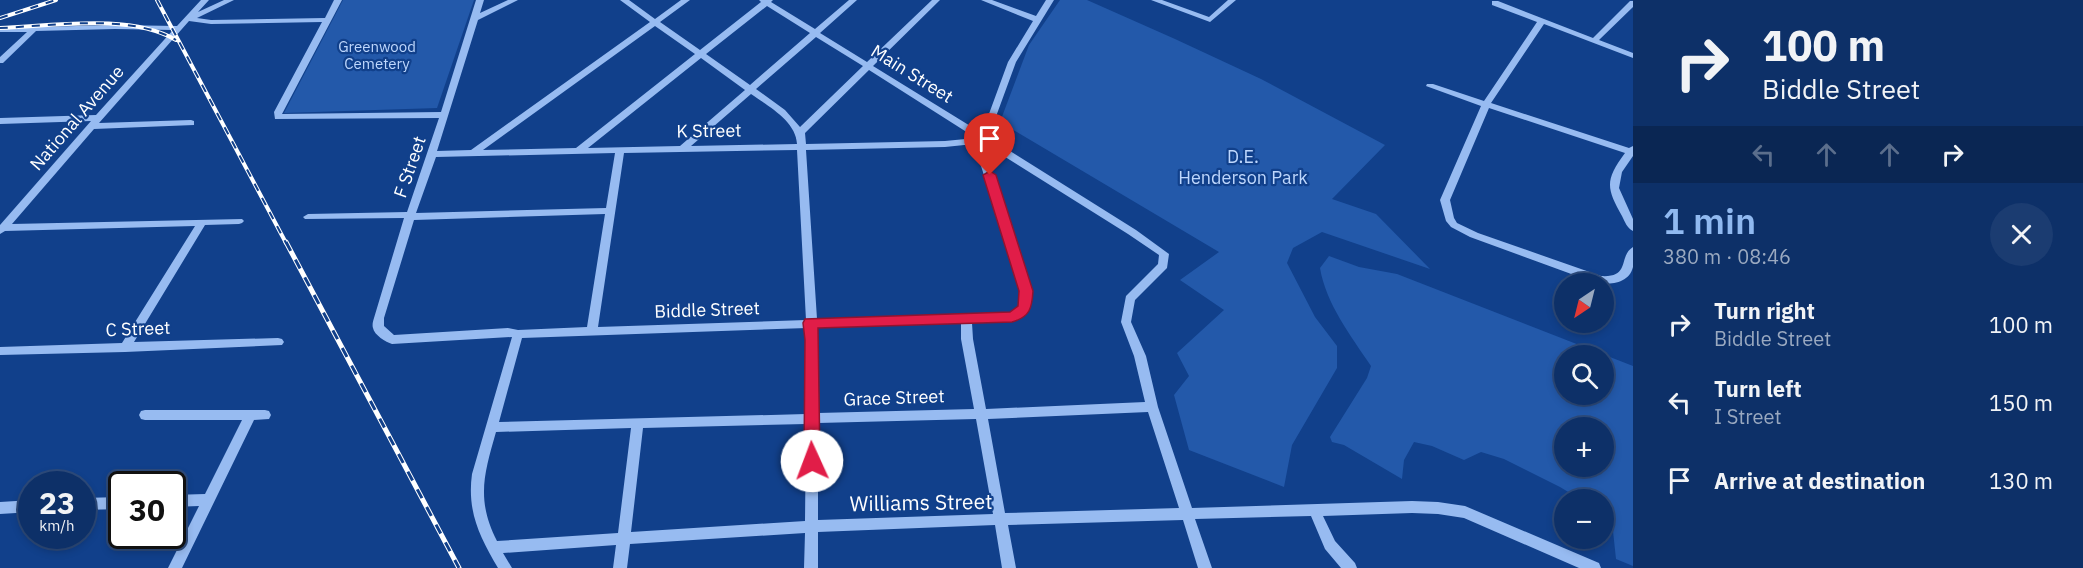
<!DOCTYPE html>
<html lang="en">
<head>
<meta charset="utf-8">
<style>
	:root { --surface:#0d3068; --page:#1b3c71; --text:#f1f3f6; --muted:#9aa9c0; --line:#2d4b7c; --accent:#90b9f0 }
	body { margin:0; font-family:"IBM Plex Sans",sans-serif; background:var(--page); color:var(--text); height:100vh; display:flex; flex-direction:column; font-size:22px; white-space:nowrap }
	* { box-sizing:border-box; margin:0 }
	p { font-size:20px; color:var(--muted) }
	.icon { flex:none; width:33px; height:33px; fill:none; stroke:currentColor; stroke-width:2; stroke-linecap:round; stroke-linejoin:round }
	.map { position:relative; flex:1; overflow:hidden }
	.drawer { display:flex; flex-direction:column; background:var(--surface); width:450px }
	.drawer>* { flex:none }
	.banner { background:#0d3068; color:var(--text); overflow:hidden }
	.needle { width:39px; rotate:215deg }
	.tools { position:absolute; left:1554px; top:273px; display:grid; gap:12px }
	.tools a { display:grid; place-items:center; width:60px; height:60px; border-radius:50%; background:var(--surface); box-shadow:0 3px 9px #0003,0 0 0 2px var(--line); font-size:30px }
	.speed { position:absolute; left:18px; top:471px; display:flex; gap:12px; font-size:30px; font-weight:700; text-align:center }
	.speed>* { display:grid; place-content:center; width:78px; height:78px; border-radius:50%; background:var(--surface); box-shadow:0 3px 9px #0003,0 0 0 2px var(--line); line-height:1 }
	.speed small { font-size:15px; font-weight:400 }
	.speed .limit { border:3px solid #111; border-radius:9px; background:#fff; color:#111 }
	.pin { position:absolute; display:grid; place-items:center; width:51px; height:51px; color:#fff; margin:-62px -26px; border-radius:50% 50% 50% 0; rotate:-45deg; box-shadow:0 0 6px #0007 }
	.pin .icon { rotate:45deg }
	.me { position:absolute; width:66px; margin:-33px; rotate:358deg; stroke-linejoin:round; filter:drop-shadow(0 0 4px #0008) }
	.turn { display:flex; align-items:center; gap:21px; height:126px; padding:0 30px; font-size:27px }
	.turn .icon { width:78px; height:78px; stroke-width:2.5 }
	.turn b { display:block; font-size:42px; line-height:51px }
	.lanes { display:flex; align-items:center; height:57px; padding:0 30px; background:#0003; justify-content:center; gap:30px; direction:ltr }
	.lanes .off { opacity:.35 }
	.round { display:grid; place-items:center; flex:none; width:63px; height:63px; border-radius:32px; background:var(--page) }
	.overview { display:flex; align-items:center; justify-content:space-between; height:102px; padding:0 30px }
	h1 { font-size:36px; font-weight:600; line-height:45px; color:var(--accent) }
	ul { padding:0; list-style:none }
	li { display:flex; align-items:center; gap:18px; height:78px; padding:0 30px }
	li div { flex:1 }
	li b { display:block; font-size:22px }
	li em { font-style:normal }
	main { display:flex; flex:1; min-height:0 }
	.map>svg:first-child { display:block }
	.green { fill:#2359aa; fill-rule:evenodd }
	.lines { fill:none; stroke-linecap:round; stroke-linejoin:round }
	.minor { fill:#97bbf1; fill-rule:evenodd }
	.rail-far1-casing { stroke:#fff; stroke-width:4 }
	.rail-casing { stroke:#fff; stroke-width:5 }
	.rail-far1 { stroke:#11408b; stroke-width:2; stroke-dasharray:8; stroke-linecap:butt }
	.rail { stroke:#11408b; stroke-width:3; stroke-dasharray:10; stroke-linecap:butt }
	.route { fill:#e11d48; stroke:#92132f; stroke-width:1.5 }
	.labels { text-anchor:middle; stroke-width:4.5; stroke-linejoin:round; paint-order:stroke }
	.far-park-label { font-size:15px; fill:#bed7fd; stroke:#11408b }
	.street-label { font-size:18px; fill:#fff; stroke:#11408b }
	.park-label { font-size:18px; fill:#bed7fd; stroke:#11408b }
	.near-street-label { font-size:21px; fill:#fff; stroke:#11408b }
</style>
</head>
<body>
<main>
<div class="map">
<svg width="1633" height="568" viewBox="0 0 1633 568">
	<rect width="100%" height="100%" fill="#11408b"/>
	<!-- green -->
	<path class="green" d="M 343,0 L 474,0 L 437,108 L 284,113 Z
		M 1060,0 L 1087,0 L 1175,39 L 1261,79 L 1385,145 L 1332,199 L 1376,214 L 1430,269 L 1322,232 L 1293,248 L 1287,263 L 1315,317 L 1337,346 L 1337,368 L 1292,445 L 1284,487 L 1189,450 L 1174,395 L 1189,376 L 1177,353 L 1224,310 L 1180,280 L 1219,252 L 1000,122 L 1029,45 Z
		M 1329,256 L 1359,267 L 1397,274 L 1633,366 L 1633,566 L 1616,559 L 1613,531 L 1604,520 L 1604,500 L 1580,499 L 1560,487 L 1504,459 L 1481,452 L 1464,460 L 1432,446 L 1414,442 L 1404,460 L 1402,479 L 1344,445 L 1332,442 L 1330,437 L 1367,378 L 1371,366 C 1351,336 1326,304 1320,268 ZM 1564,356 L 1604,356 L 1604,394 L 1564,394 ZM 1564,428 L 1604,428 L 1604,466 L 1564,466 Z"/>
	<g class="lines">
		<!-- minor -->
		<path class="minor" d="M 201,0 L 209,0 L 198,12 L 224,0 L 234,0 L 197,18 L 211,20 L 325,18 L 334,0 L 342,0 L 282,114 L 441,112 L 476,0 L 484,0 L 480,13 L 508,0 L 518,0 L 478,20 L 437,151 L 471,150 L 650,22 L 620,0 L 629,0 L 655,19 L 681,0 L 690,0 L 660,22 L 700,50 L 761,2 L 759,0 L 773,0 L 771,2 L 815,29 L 849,0 L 857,0 L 820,33 L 867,62 L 932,0 L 940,0 L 873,66 L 980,132 L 986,122 L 1008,62 L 1033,21 L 981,0 L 992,0 L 1036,16 L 1046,0 L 1054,0 L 1016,62 L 994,122 L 986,136 L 1136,230 L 1169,254 L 1167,268 L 1135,300 L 1131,322 L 1146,356 L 1158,407 L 1192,508 L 1412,501 L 1438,502 L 1465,506 L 1599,563 L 1601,568 L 1579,568 L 1464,518 L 1438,514 L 1412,513 L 1323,516 L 1335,541 L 1355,563 L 1357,568 L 1341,568 L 1325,549 L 1311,516 L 1195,519 L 1212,568 L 1198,568 L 1183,520 L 1008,525 L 1016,568 L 1002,568 L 995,525 L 818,532 L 818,568 L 804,568 L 805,533 L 630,544 L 627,568 L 613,568 L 616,545 L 503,553 L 512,568 L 498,568 C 479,536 467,511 472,474 L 512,337 L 392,344 C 386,342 374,335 373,328 C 372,325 373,321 374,318 L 404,218 L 305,219 L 303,217 L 308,214 L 407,212 L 439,118 L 275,119 L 274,112 L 322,22 L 211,24 L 189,21 L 99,123 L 191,120 L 194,121 L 194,125 L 94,129 L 12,224 L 242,219 L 244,221 L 242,223 L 239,224 L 205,225 L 134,342 L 278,338 L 282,339 L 284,342 L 282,345 L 125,352 L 0,355 L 0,347 L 122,343 L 195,226 L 5,231 L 0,234 L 0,225 L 91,121 L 0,124 L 0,118 L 96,115 L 173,30 L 115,29 L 36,31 L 3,63 L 0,63 L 0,57 L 27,32 L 0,32 L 0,28 L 115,25 L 177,26 ZM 767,6 L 810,33 L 750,85 L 706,54 ZM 655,26 L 695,54 L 576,148 L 483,150 ZM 816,37 L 863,66 L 800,127 L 785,110 L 756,89 ZM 701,58 L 745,90 L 680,146 L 588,148 ZM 869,70 L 976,138 L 945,141 L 806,144 L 805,133 ZM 751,94 C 768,106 796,121 797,144 L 691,146 ZM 983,143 L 1128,234 L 1159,255 L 1158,264 L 1126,296 L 1121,322 L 1134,356 L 1145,402 L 986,409 L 973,339 L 972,323 C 995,322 1029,327 1031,296 ZM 974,144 L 1021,291 C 1021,302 1020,307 1010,313 L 817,319 L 806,150 L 945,147 ZM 797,150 L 806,320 L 598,327 L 624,153 ZM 615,153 L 606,208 L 416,213 L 436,157 ZM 605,214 L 587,327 L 518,330 L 508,328 L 394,335 L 384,326 L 384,318 L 414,220 ZM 961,323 L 961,339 L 974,409 L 818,413 L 818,328 ZM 807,328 L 806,414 L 499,422 L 522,338 ZM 1148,412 L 1179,508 L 1005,513 L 988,419 ZM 976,419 L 993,514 L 818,520 L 818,423 ZM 806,424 L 805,521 L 631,532 L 643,428 ZM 631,428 L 618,533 L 497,541 C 476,500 484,474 496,432 Z
			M 1151,0 L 1162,0 L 1209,17 L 1228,0 L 1236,0 L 1210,22 Z
			M 1492,1 L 1498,1 L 1593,38 L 1630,1 L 1633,1 L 1633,7 L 1599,40 L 1633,53 L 1633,58 L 1544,24 L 1491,103 L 1629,148 L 1633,146 L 1633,156 L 1622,172 L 1619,188 L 1633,219 L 1633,231 C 1627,228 1625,222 1622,216 C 1606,188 1605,180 1625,153 L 1489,108 L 1450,200 L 1454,218 L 1457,223 L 1478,233 L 1601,276 C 1631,278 1618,256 1633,247 C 1633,253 1633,261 1633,267 C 1629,284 1609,285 1596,283 L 1470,237 L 1451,227 L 1446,221 L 1440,200 L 1481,106 L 1426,86 L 1427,84 L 1433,84 L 1484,101 L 1537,22 L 1492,5 Z
			M 145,410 L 265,410 L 269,411 L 271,415 L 269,419 L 254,420 L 182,568 L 168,568 L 199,506 L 172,507 L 172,495 L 205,494 L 242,420 L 145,420 L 141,419 L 139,415 L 141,411 Z
			M 122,497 L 122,509 L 82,510 L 82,498 Z
			M 32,500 L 32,512 L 0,514 L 0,502 Z"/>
		<!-- rail-far1 casing -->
		<g class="rail-far1-casing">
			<path id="rail-far1" d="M 157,0 L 286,243
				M 0,18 L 56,0
				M 0,28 C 52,26 130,13 176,40"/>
		</g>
		<!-- rail casing -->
		<g class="rail-casing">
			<path id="rail" d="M 286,242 L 459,568"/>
		</g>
		<!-- rail-far1 -->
		<use href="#rail-far1" class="rail-far1"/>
		<!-- rail -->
		<use href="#rail" class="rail"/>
	</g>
	<!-- route -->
	<path class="route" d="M 990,171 L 996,175 L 1033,291 C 1032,308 1030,317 1012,322 L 818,328 L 820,461 L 817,466 L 812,468 L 806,466 L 804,461 L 805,340 L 803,323 L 805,319 L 1010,312 L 1018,306 L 1019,291 L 983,175 Z"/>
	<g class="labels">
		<!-- far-park labels -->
		<g class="far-park-label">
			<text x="377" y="52">Greenwood<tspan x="377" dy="17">Cemetery</tspan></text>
		</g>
		<!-- street labels -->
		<g class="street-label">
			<text transform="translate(912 74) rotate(32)" y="6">Main Street</text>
			<text transform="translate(77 118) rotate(-49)" y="6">National Avenue</text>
			<text transform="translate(709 131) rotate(-1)" y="6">K Street</text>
			<text transform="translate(410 167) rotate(-71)" y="6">F Street</text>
			<text transform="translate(707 310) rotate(-2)" y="6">Biddle Street</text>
			<text transform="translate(138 329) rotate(-2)" y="6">C Street</text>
			<text transform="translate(894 398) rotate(-2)" y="6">Grace Street</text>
		</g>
		<!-- park labels -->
		<g class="park-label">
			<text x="1243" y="163">D.E.<tspan x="1243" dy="21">Henderson Park</tspan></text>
		</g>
		<!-- near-street labels -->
		<g class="near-street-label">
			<text transform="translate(921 503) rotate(-1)" y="7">Williams Street</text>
		</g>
	</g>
</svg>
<div class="tools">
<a><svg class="needle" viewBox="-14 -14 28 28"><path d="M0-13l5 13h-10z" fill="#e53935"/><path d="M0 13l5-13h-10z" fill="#9aa9c0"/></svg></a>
<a><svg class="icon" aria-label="search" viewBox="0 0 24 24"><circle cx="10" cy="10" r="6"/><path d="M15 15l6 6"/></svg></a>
<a>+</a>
<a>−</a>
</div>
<div class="speed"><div>23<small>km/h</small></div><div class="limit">30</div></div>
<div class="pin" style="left:990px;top:175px;background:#d93025"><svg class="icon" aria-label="arrive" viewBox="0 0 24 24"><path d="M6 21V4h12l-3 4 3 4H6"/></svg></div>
<svg class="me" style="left:812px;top:461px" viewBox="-20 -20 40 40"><circle r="19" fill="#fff"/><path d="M0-13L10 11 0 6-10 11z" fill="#e11d48"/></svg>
</div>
<section class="drawer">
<div class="banner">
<div class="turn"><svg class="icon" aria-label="right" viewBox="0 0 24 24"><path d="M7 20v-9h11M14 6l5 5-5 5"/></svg><div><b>100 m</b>Biddle Street</div></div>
<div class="lanes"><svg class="icon off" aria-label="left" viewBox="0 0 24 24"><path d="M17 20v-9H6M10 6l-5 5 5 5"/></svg><svg class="icon off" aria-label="ahead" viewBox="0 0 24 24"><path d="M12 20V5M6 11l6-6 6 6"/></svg><svg class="icon off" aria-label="ahead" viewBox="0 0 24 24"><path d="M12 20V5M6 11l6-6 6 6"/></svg><svg class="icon" aria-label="right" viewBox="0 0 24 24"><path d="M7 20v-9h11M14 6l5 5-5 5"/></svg></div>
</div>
<div class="overview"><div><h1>1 min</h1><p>380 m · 08:46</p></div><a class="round"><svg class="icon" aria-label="close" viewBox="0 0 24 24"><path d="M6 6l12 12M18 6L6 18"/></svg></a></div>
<ul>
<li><svg class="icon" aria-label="right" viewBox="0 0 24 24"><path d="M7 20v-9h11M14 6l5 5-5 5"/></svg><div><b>Turn right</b><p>Biddle Street</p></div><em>100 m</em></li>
<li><svg class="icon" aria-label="left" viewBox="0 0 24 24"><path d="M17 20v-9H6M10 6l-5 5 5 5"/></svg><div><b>Turn left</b><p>I Street</p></div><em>150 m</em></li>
<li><svg class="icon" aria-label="arrive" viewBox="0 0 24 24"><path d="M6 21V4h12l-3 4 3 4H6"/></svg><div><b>Arrive at destination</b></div><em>130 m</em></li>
</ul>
</section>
</main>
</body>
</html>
